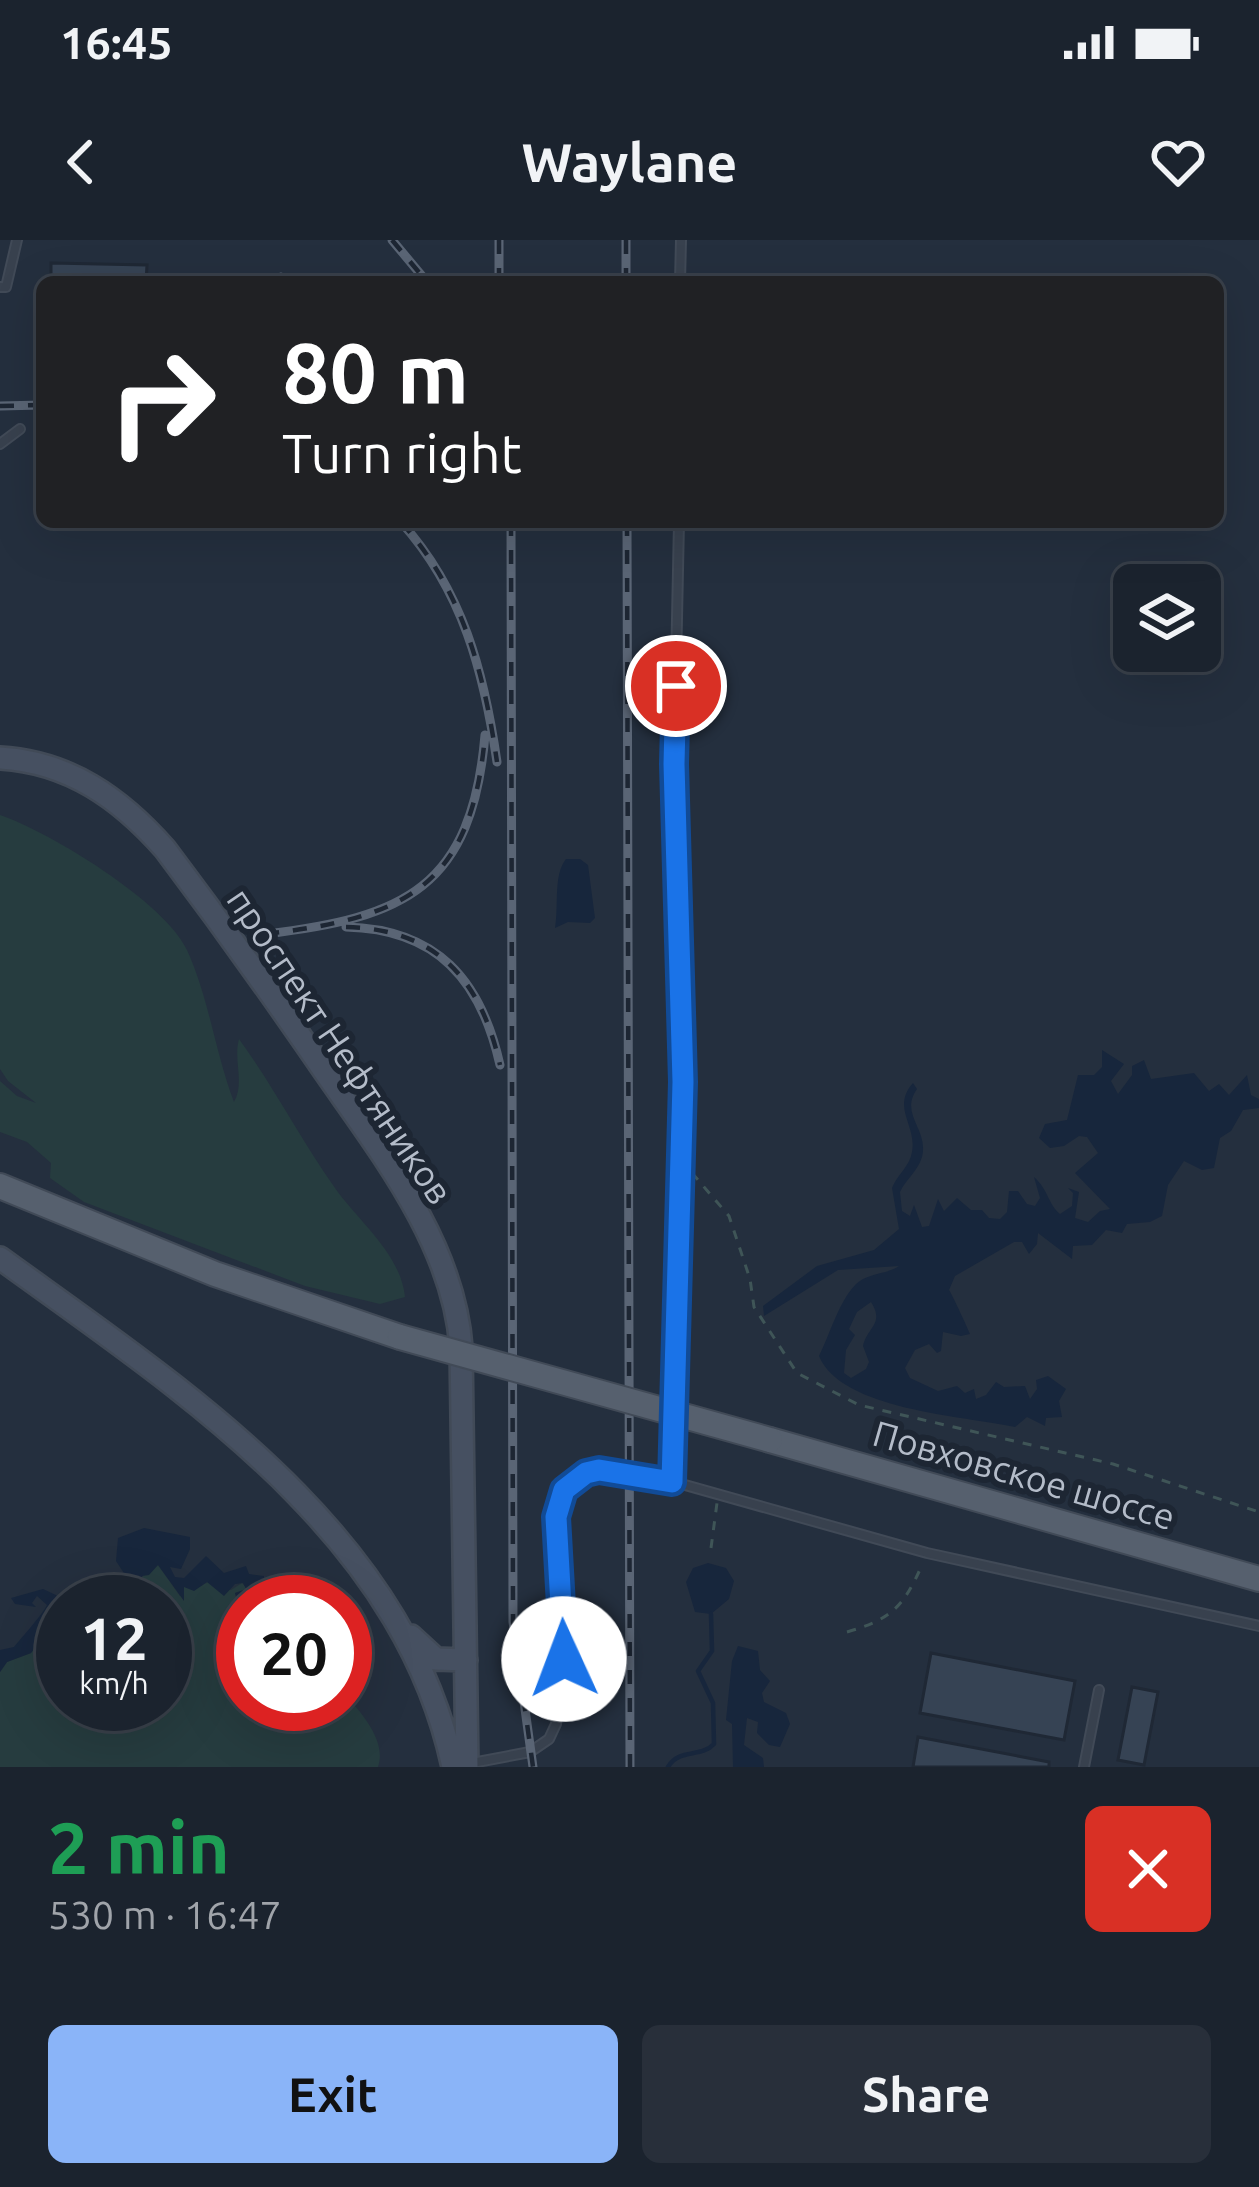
<!DOCTYPE html>
<html lang="en">
<head>
<meta charset="utf-8">
<style>
	:root { --surface:#1b232e; --page:#282f3a; --text:#f1f3f6; --muted:#a0a4aa; --line:#39404a; --accent:#8ab4f8 }
	body { margin:0; font-family:Ubuntu,sans-serif; background:var(--page); color:var(--text); height:100vh; display:flex; flex-direction:column; font-size:45px; white-space:nowrap }
	* { box-sizing:border-box; margin:0 }
	p { font-size:39px; color:var(--muted) }
	.icon { flex:none; width:66px; height:66px; fill:none; stroke:currentColor; stroke-width:2; stroke-linecap:round; stroke-linejoin:round }
	.map { position:relative; height:1527px; overflow:hidden }
	.details { display:flex; flex-direction:column; background:var(--surface); flex:1 }
	.details>* { flex:none }
	.guide { position:absolute; left:36px; top:36px; width:1188px; height:252px; border-radius:18px; box-shadow:0 12px 48px #0002,0 0 0 3px var(--line); background:#202124; color:#fff; overflow:hidden }
	.fabs { position:absolute; left:1113px; top:324px; display:grid; gap:24px }
	.fabs a { display:grid; place-items:center; width:108px; height:108px; border-radius:18px; background:var(--surface); box-shadow:0 12px 48px #0002,0 0 0 3px var(--line); font-size:60px }
	.speed { position:absolute; left:36px; top:1335px; display:flex; gap:24px; font-size:60px; font-weight:700; text-align:center }
	.speed>* { display:grid; place-content:center; width:156px; height:156px; border-radius:50%; background:var(--surface); box-shadow:0 12px 48px #0002,0 0 0 3px var(--line); line-height:1 }
	.speed small { font-size:30px; font-weight:400 }
	.speed .limit { border:18px solid #d22; background:#fff; color:#111 }
	.pin { position:absolute; display:grid; place-items:center; width:102px; height:102px; color:#fff; margin:-51px; border:6px solid #fff; border-radius:50%; box-shadow:0 3px 12px #0007 }
	.me { position:absolute; width:132px; margin:-66px; rotate:358deg; stroke-linejoin:round; filter:drop-shadow(0 0 9px #0008) }
	.turn { display:flex; align-items:center; gap:42px; height:252px; padding:0 48px; font-size:54px }
	.turn .icon { width:156px; height:156px; stroke-width:2.5 }
	.turn b { display:block; font-size:84px; line-height:102px }
	.round { display:grid; place-items:center; flex:none; width:126px; height:126px; border-radius:18px; background:var(--page) }
	.headline { display:flex; align-items:center; justify-content:space-between; height:204px; padding:0 48px }
	h1 { font-size:72px; font-weight:700; line-height:90px; color:#1e9e55 }
	.primary-button { display:flex; gap:24px; margin-top:auto; padding:24px 48px }
	.primary-button a { flex:1; height:138px; border-radius:18px; background:var(--accent); color:#111; font-size:48px; font-weight:700; line-height:138px; text-align:center }
	.primary-button a+a { background:var(--page); color:var(--text) }
	.status { display:flex; justify-content:space-between; align-items:center; height:84px; padding:0 60px; background:var(--surface); direction:ltr }
	.status svg { height:33px; fill:currentColor }
	header { display:flex; justify-content:space-between; align-items:center; height:156px; padding:0 48px; background:var(--surface); font-size:54px; font-weight:700 }
	.map>svg:first-child { display:block }
	.green { fill:#263c3f }
	.water { fill:#17263c; fill-rule:evenodd }
	.lines { fill:none; stroke-linecap:round; stroke-linejoin:round }
	.stream { stroke:#17263c; stroke-width:4.5 }
	.building { fill:#364354; stroke:#1f2835; stroke-width:3 }
	.lane-casing { stroke:#414a57; stroke-width:12 }
	.secondary-casing { stroke:#414a57; stroke-width:26 }
	.primary-casing { stroke:#414a57; stroke-width:28 }
	.path { stroke:#3f5557; stroke-width:3; stroke-dasharray:9 9; stroke-linecap:butt }
	.lane { stroke:#38414e; stroke-width:8 }
	.secondary { stroke:#465061; stroke-width:21 }
	.primary { stroke:#56606e; stroke-width:24 }
	.rail-casing { stroke:#5a6575; stroke-width:9 }
	.rail { stroke:#1d2633; stroke-width:4.5; stroke-dasharray:14; stroke-linecap:butt }
	.primary-bridge-casing { stroke:#414a57; stroke-width:28; stroke-linecap:butt }
	.primary-bridge { stroke:#56606e; stroke-width:24 }
	.route-casing { stroke:#114b97; stroke-width:30 }
	.route { stroke:#1a73e8; stroke-width:21 }
	.labels { text-anchor:middle; stroke-width:12; stroke-linejoin:round; paint-order:stroke }
	.street-label { font-size:36px; fill:#b4bcc9; stroke:#1d2633 }
</style>
</head>
<body>
<div class="status"><b>16:45</b><svg viewBox="0 0 49 12"><path d="M0 12V9h3v3zM5 12V6h3v6zM10 12V3h3v9zM15 12V0h3v12zM26 1h20v11H26zM47 4h2v5h-2z"/></svg></div>
<header><svg class="icon" aria-label="back" viewBox="0 0 24 24"><path d="M15 5l-7 7 7 7"/></svg>Waylane<svg class="icon" aria-label="heart" viewBox="0 0 24 24"><path d="M12 20l-8-8c-3-5 5-10 8-4 3-6 11-1 8 4z"/></svg></header>
<div class="map">
<svg width="1259" height="1527" viewBox="0 0 1259 1527">
	<rect width="100%" height="100%" fill="#242f3e"/>
	<!-- green -->
	<path class="green" d="M 0,575 C 50,592 165,662 187,710 C 209,758 215,812 234,862 C 245,842 233,821 239,799 C 274,847 301,900 335,948 C 358,981 401,1014 405,1057 L 380,1064 L 305,1046 L 84,962 L 50,938 L 51,923 L 27,902 L 0,892 L 0,841 L 17,856 L 36,863 L 8,841 L 0,829 Z
		M 158,1325 L 180,1356 L 183,1346 L 199,1347 L 208,1342 L 231,1350 L 242,1343 L 248,1349 L 235,1353 L 243,1387 L 239,1390 L 232,1388 L 238,1407 L 243,1404 L 243,1434 L 229,1439 L 229,1450 L 243,1451 L 243,1464 L 345,1464 L 345,1454 C 362,1474 387,1501 378,1527 L 0,1527 L 0,1432 L 7,1422 L 31,1413 L 51,1386 L 63,1394 L 63,1464 L 165,1464 L 165,1362 L 149,1362 L 141,1345 L 143,1335 Z"/>
	<!-- water -->
	<path class="water" d="M 566,619 L 580,619 L 588,625 L 595,678 L 590,683 L 568,682 L 555,688 C 559,667 553,635 566,619 Z
		M 1102,810 L 1124,824 L 1111,841 L 1118,854 L 1132,835 L 1132,826 L 1144,820 L 1151,839 L 1194,833 L 1209,851 L 1219,844 L 1229,855 L 1247,835 L 1251,855 L 1259,859 L 1259,868 L 1243,870 L 1231,891 L 1220,898 L 1214,928 L 1202,930 L 1184,921 L 1168,945 L 1162,976 L 1150,982 L 1127,984 L 1122,993 L 1106,990 L 1092,1005 L 1073,1006 L 1072,1019 L 1038,993 L 1037,1004 L 1029,1014 L 1022,1002 L 1014,1002 L 955,1036 L 949,1050 C 952,1054 969,1091 970,1094 L 961,1096 L 943,1092 L 941,1111 L 937,1113 L 929,1104 L 915,1110 L 905,1128 L 910,1138 L 938,1151 L 957,1146 L 965,1153 L 974,1149 L 976,1159 L 986,1155 L 996,1142 L 1004,1147 L 1025,1146 L 1030,1159 L 1037,1149 L 1036,1140 L 1048,1136 L 1066,1149 L 1059,1161 L 1062,1177 L 1046,1178 L 1045,1186 L 1027,1177 L 1015,1187 C 964,1176 841,1170 819,1116 C 830,1095 842,1050 863,1039 C 875,1033 889,1033 899,1026 L 838,1030 L 764,1076 L 763,1066 L 817,1026 L 874,1010 L 899,989 L 892,948 C 897,935 910,926 912,912 C 917,885 891,868 913,843 L 917,849 C 899,875 929,889 922,917 C 918,931 906,939 900,952 L 902,971 L 910,976 L 914,965 L 922,987 L 929,986 L 938,959 L 944,971 L 957,958 L 971,970 L 982,970 L 989,978 L 1000,979 L 1007,972 L 1009,951 L 1018,951 L 1027,964 L 1035,966 L 1040,958 L 1034,937 C 1048,949 1048,964 1060,974 L 1072,966 L 1073,953 L 1068,948 L 1079,952 L 1075,978 L 1088,982 L 1100,971 L 1110,969 L 1075,933 L 1098,913 L 1087,897 L 1079,896 L 1064,906 L 1050,908 L 1039,898 L 1045,884 L 1067,880 L 1078,835 L 1094,835 L 1102,827 ZM 871,1062 C 885,1084 867,1087 863,1106 L 869,1122 L 866,1129 L 851,1138 L 844,1133 L 846,1110 L 855,1095 L 849,1089 L 857,1072 Z
		M 144,1288 L 190,1297 L 190,1309 L 181,1329 L 170,1327 L 175,1337 L 184,1338 L 206,1316 L 224,1333 L 246,1326 L 249,1334 L 264,1336 L 263,1362 L 243,1362 L 243,1379 L 235,1353 L 246,1349 L 243,1343 L 235,1344 L 224,1356 L 207,1342 L 194,1351 L 184,1347 L 184,1361 L 158,1325 L 149,1335 L 142,1336 L 141,1345 L 149,1362 L 129,1362 L 137,1353 L 116,1321 L 118,1298 Z
		M 708,1323 L 726,1328 L 734,1341 L 729,1359 L 711,1374 L 695,1372 L 686,1342 L 693,1328 Z
		M 43,1349 L 58,1356 L 51,1373 L 63,1387 L 63,1394 L 50,1386 L 31,1413 L 7,1422 L 0,1432 L 0,1410 L 14,1407 C 22,1397 43,1374 47,1365 L 37,1356 L 32,1363 L 36,1367 L 15,1364 L 11,1358 Z
		M 738,1406 L 758,1411 L 760,1430 L 770,1441 L 762,1453 L 764,1462 L 786,1473 L 790,1484 L 780,1507 L 769,1505 L 757,1493 L 758,1482 L 747,1478 L 744,1505 L 763,1518 L 764,1527 L 733,1527 L 732,1484 L 726,1480 L 732,1421 Z"/>
	<g class="lines">
		<!-- stream -->
		<path class="stream" d="M 668,1527 C 679,1508 701,1518 714,1504 L 713,1463 L 698,1431 L 712,1411 L 711,1374"/>
	</g>
	<!-- building -->
	<path class="building" d="M 51,23 L 147,25 L 146,42 L 51,42 Z
		M 931,1413 L 1075,1441 L 1064,1500 L 920,1473 Z
		M 1132,1447 L 1158,1452 L 1144,1525 L 1118,1520 Z
		M 918,1497 L 1049,1522 L 1049,1527 L 913,1527 Z"/>
	<g class="lines">
		<!-- lane casing -->
		<g class="lane-casing">
			<path id="lane" d="M 680,42 L 681,0
				M 0,47 L 6,47 L 17,0
				M 0,204 L 20,189
				M 672,1242 L 683,842 L 674,523 L 679,282
				M 467,1524 L 530,1512 L 549,1499 L 556,1484 L 564,1419 L 558,1262 L 575,1240 L 599,1230 L 653,1236 L 927,1313 L 1259,1386
				M 1084,1527 L 1099,1450"/>
		</g>
		<!-- secondary casing -->
		<g class="secondary-casing">
			<path id="secondary" d="M 0,518 C 69,522 120,558 165,609 C 220,682 273,756 325,832 C 382,914 454,1005 461,1107 L 467,1527
				M 0,1018 C 182,1150 403,1291 453,1527
				M 411,1396 L 436,1419 L 466,1420"/>
		</g>
		<!-- primary casing -->
		<g class="primary-casing">
			<path id="primary" d="M 0,946 L 215,1034 L 400,1097
				M 770,1200 L 1259,1339"/>
		</g>
		<!-- path -->
		<path class="path" d="M 692,933 L 729,976 L 750,1039 L 754,1067 L 797,1133 L 859,1165 L 1113,1224 L 1259,1272
			M 711,1308 L 717,1263
			M 847,1392 C 891,1379 903,1368 922,1325"/>
		<!-- lane -->
		<use href="#lane" class="lane"/>
		<!-- secondary -->
		<use href="#secondary" class="secondary"/>
		<!-- primary -->
		<use href="#primary" class="primary"/>
		<!-- rail casing -->
		<g class="rail-casing">
			<path id="rail" d="M 392,0 L 427,42
				M 499,0 L 499,42
				M 626,0 L 626,42
				M 281,37 L 284,42
				M 0,166 L 42,165
				M 401,282 C 463,351 484,432 497,522
				M 511,282 L 513,1382 L 533,1527
				M 627,282 L 630,1527
				M 346,687 C 437,689 481,740 500,825
				M 265,694 C 405,678 472,647 485,495"/>
		</g>
		<!-- rail -->
		<use href="#rail" class="rail"/>
		<!-- primary-bridge casing -->
		<g class="primary-bridge-casing">
			<path id="primary-bridge" d="M 400,1097 L 770,1200"/>
		</g>
		<!-- primary-bridge -->
		<use href="#primary-bridge" class="primary-bridge"/>
	</g>
	<g class="lines">
		<!-- route casing -->
		<g class="route-casing">
			<path id="route" d="M 564,1419 L 556,1277 L 564,1250 L 586,1233 L 599,1230 L 672,1242 L 683,842 L 674,524 L 676,446"/>
		</g>
		<!-- route -->
		<use href="#route" class="route"/>
	</g>
	<g class="labels">
		<!-- street labels -->
		<g class="street-label">
			<text transform="translate(340 806) rotate(56)" y="13">проспект Нефтяников</text>
			<text transform="translate(1024 1235) rotate(16)" y="13">Повховское шоссе</text>
		</g>
	</g>
</svg>
<div class="fabs">
<a><svg class="icon" aria-label="layers" viewBox="0 0 24 24"><path d="M12 4l9 5-9 5-9-5zM3 14l9 5 9-5"/></svg></a>
</div>
<div class="speed"><div>12<small>km/h</small></div><div class="limit">20</div></div>
<div class="pin" style="left:676px;top:446px;background:#d93025"><svg class="icon" aria-label="arrive" viewBox="0 0 24 24"><path d="M6 21V4h12l-3 4 3 4H6"/></svg></div>
<svg class="me" style="left:564px;top:1419px" viewBox="-20 -20 40 40"><circle r="19" fill="#fff"/><path d="M0-13L10 11 0 6-10 11z" fill="#1a73e8"/></svg>
<div class="guide">
<div class="turn"><svg class="icon" aria-label="right" viewBox="0 0 24 24"><path d="M7 20v-9h11M14 6l5 5-5 5"/></svg><div><b>80 m</b>Turn right</div></div>
</div>
</div>
<section class="details">
<div class="headline"><div><h1>2 min</h1><p>530 m · 16:47</p></div><a class="round" style="background:#d93025;color:#fff"><svg class="icon" aria-label="close" viewBox="0 0 24 24"><path d="M6 6l12 12M18 6L6 18"/></svg></a></div>
<div class="primary-button"><a>Exit</a><a>Share</a></div>
</section>
</body>
</html>
